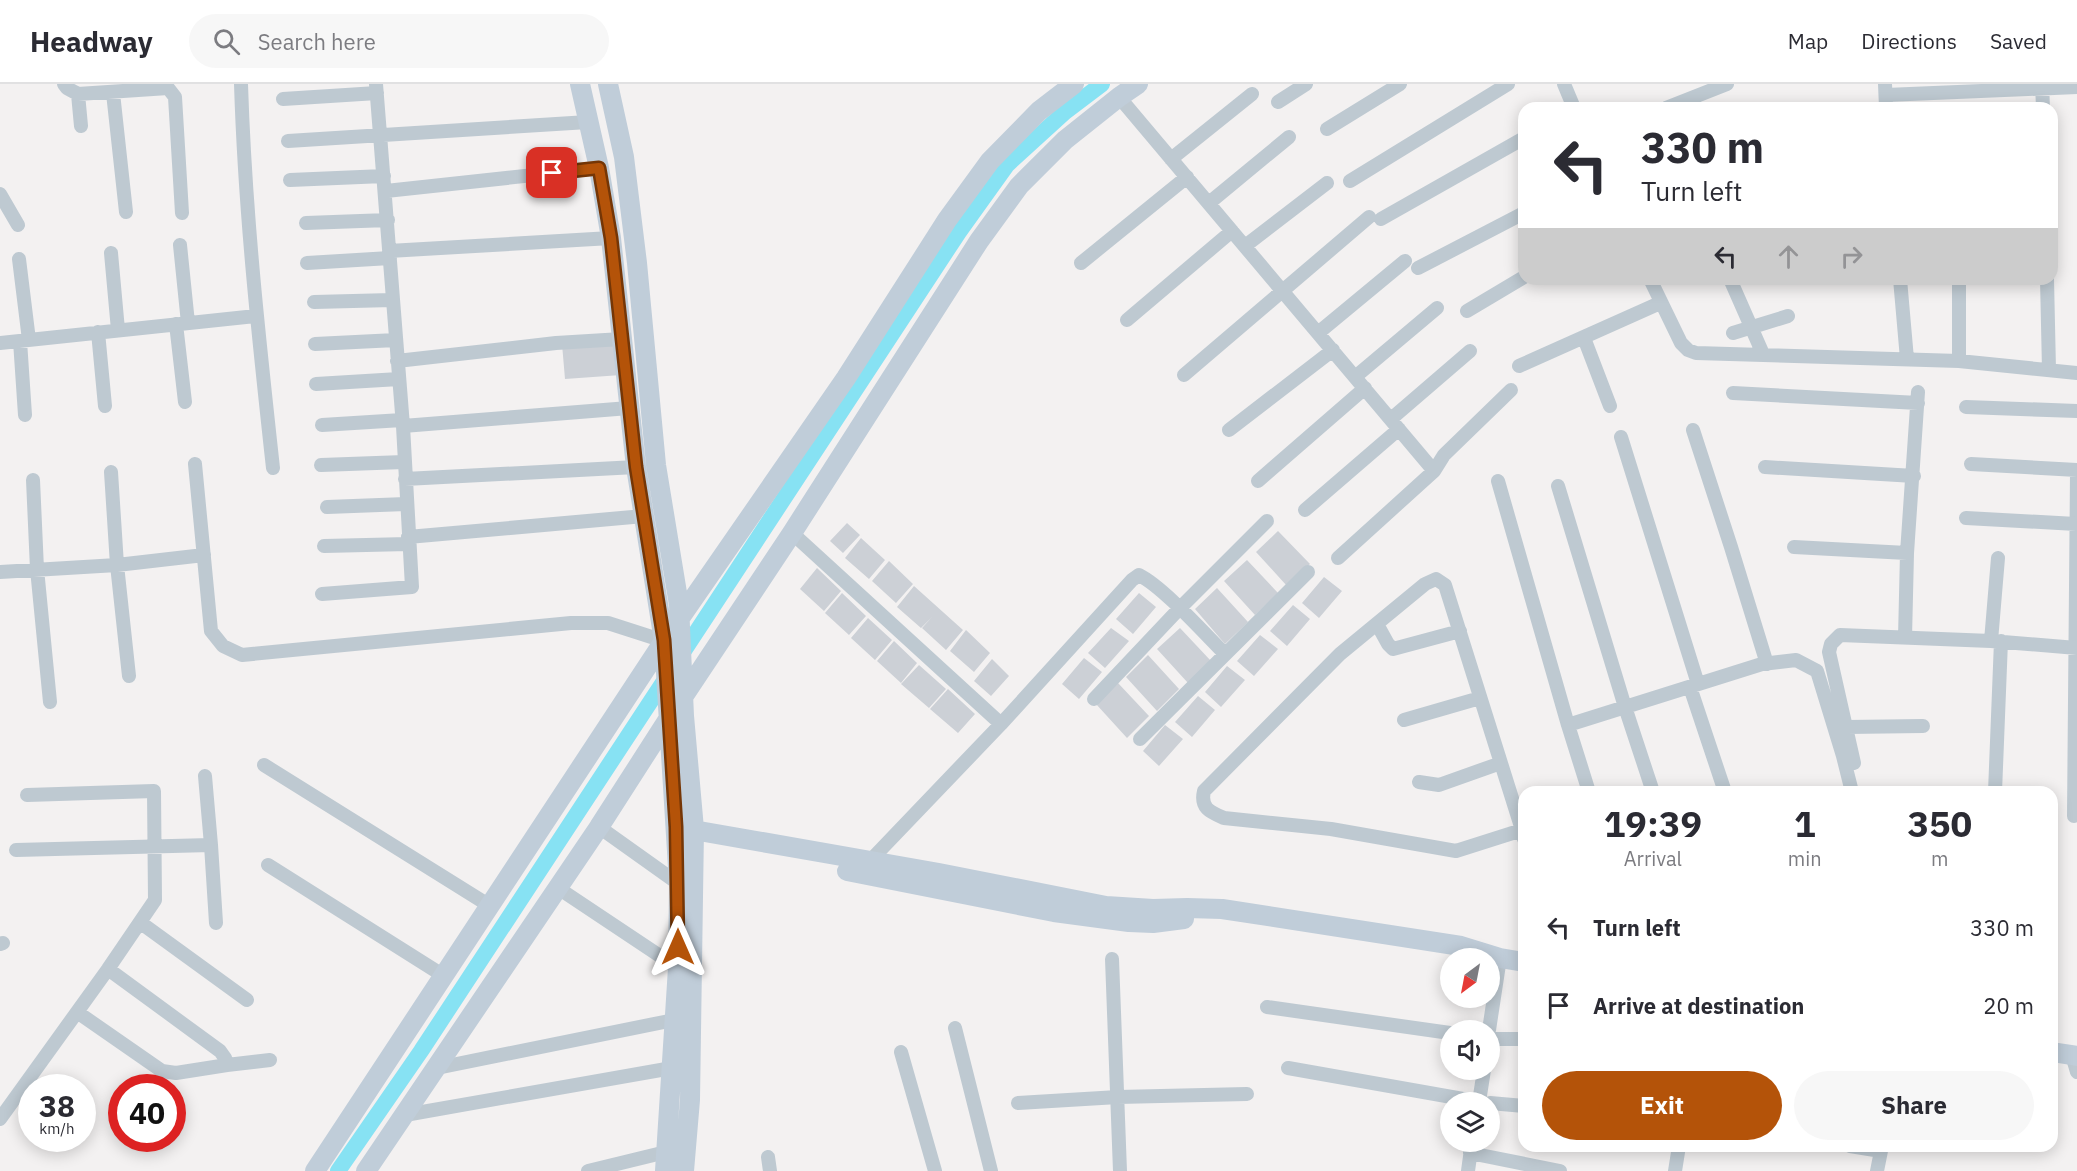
<!DOCTYPE html>
<html lang="en">
<head>
<meta charset="utf-8">
<style>
	:root { --surface:#fff; --page:#f7f7f7; --text:#2b2b33; --muted:#7c7c81; --line:#e1e1e2; --accent:#b45309 }
	body { margin:0; font-family:"IBM Plex Sans",sans-serif; background:var(--page); color:var(--text); height:100vh; display:flex; flex-direction:column; font-size:22px; white-space:nowrap }
	* { box-sizing:border-box; margin:0 }
	p { font-size:20px; color:var(--muted) }
	.icon { flex:none; width:33px; height:33px; fill:none; stroke:currentColor; stroke-width:2; stroke-linecap:round; stroke-linejoin:round }
	.map { position:relative; flex:1; overflow:hidden }
	.sheet { position:absolute; left:1518px; top:702px; width:540px; height:366px; display:flex; flex-direction:column; background:var(--surface); border-radius:18px; box-shadow:0 3px 15px #0003 }
	.sheet>* { flex:none }
	.banner { position:absolute; left:1518px; top:18px; width:540px; height:183px; border-radius:18px; box-shadow:0 3px 15px #0003; background:#fff; color:var(--text); overflow:hidden }
	.needle { width:39px; rotate:212deg }
	.buttons { position:absolute; left:1440px; top:864px; display:grid; gap:12px }
	.buttons a { display:grid; place-items:center; width:60px; height:60px; border-radius:50%; background:var(--surface); box-shadow:0 3px 15px #0003; font-size:30px }
	.speed { position:absolute; left:18px; top:990px; display:flex; gap:12px; font-size:30px; font-weight:700; text-align:center }
	.speed>* { display:grid; place-content:center; width:78px; height:78px; border-radius:50%; background:var(--surface); box-shadow:0 3px 15px #0003; line-height:1 }
	.speed small { font-size:15px; font-weight:400 }
	.speed .limit { border:9px solid #d22; background:#fff; color:#111 }
	.pin { position:absolute; display:grid; place-items:center; width:51px; height:51px; color:#fff; margin:-26px; border-radius:12px; box-shadow:0 3px 9px #0006 }
	.me { position:absolute; width:66px; margin:-33px; rotate:0deg; stroke-linejoin:round; filter:drop-shadow(0 0 4px #0008) }
	.turn { display:flex; align-items:center; gap:21px; height:126px; padding:0 24px; font-size:27px }
	.turn .icon { width:78px; height:78px; stroke-width:2.5 }
	.turn b { display:block; font-size:42px; line-height:51px }
	.lanes { display:flex; align-items:center; height:57px; padding:0 24px; background:#0003; justify-content:center; gap:30px; direction:ltr }
	.lanes .off { opacity:.35 }
	.eta { display:flex; justify-content:space-evenly; align-items:center; height:102px; text-align:center }
	.eta b { font-size:36px; font-weight:700; line-height:42px }
	.action { display:flex; gap:12px; margin-top:auto; padding:12px 24px }
	.action a { flex:1; height:69px; border-radius:36px; background:var(--accent); color:#fff; font-size:24px; font-weight:700; line-height:69px; text-align:center }
	.action a+a { background:var(--page); color:var(--text) }
	ul { padding:0; list-style:none }
	li { display:flex; align-items:center; gap:18px; height:78px; padding:0 24px }
	li div { flex:1 }
	li b { display:block; font-size:22px }
	li em { font-style:normal }
	header { display:flex; align-items:center; gap:36px; box-sizing:border-box; height:84px; padding:0 30px; background:var(--surface); border-bottom:2px solid var(--line) }
	header strong { font-size:28px }
	nav { display:flex; gap:33px; margin-inline-start:auto; font-size:21px }
	.search { width:420px; height:54px; background:var(--page); display:flex; align-items:center; gap:15px; box-sizing:border-box; padding:0 21px; border-radius:33px; color:var(--muted); font-size:22px }
	.map>svg:first-child { display:block }
	.lines { fill:none; stroke-linecap:round; stroke-linejoin:round }
	.canal { stroke:#87e2f3; stroke-width:16 }
	.building { fill:#ccd0d6 }
	.street { stroke:#bec9d1; stroke-width:14 }
	.secondary { stroke:#c0cdd9; stroke-width:20 }
	.route-casing { stroke:#753606; stroke-width:15 }
	.route { stroke:#b45309; stroke-width:10 }
</style>
</head>
<body>
<header>
<strong>Headway</strong>
<div class="search"><svg class="icon" aria-label="search" viewBox="0 0 24 24"><circle cx="10" cy="10" r="6"/><path d="M15 15l6 6"/></svg>Search here</div>
<nav><a>Map</a><a>Directions</a><a>Saved</a></nav>
</header>
<div class="map">
<svg width="2077" height="1087" viewBox="0 0 2077 1087">
	<rect width="100%" height="100%" fill="#f3f1f1"/>
	<g class="lines">
		<!-- canal -->
		<path class="canal" d="M 338,1087 L 421,967 L 959,148 L 1007,81 L 1065,28 L 1102,0"/>
	</g>
	<!-- building -->
	<path class="building" d="M 618,256 L 621,291 L 565,295 L 562,260 Z
		M 847,439 L 860,451 L 843,469 L 830,457 Z
		M 1278,447 L 1310,480 L 1287,502 L 1256,468 Z
		M 861,454 L 885,476 L 869,495 L 845,474 Z
		M 1247,476 L 1278,509 L 1255,531 L 1224,497 Z
		M 889,477 L 913,500 L 896,519 L 872,497 Z
		M 817,484 L 841,507 L 824,527 L 800,505 Z
		M 1324,493 L 1342,507 L 1319,534 L 1302,519 Z
		M 914,502 L 963,546 L 946,566 L 922,544 L 932,533 L 921,544 L 897,523 Z
		M 1217,504 L 1248,538 L 1225,560 L 1195,525 Z
		M 842,509 L 866,532 L 849,551 L 825,529 Z
		M 1139,509 L 1156,523 L 1133,550 L 1116,535 Z
		M 1293,521 L 1310,535 L 1287,562 L 1270,547 Z
		M 868,534 L 892,556 L 875,576 L 851,554 Z
		M 1111,544 L 1129,557 L 1105,584 L 1088,569 Z
		M 1180,544 L 1211,577 L 1188,599 L 1157,565 Z
		M 966,546 L 990,569 L 974,588 L 950,567 Z
		M 1260,551 L 1278,565 L 1254,592 L 1237,577 Z
		M 894,557 L 917,579 L 901,599 L 877,577 Z
		M 1148,571 L 1179,605 L 1157,627 L 1126,593 Z
		M 1084,574 L 1102,588 L 1079,615 L 1062,600 Z
		M 992,575 L 1009,592 L 991,612 L 974,597 Z
		M 919,581 L 946,605 L 929,624 L 901,600 Z
		M 1227,582 L 1245,596 L 1221,623 L 1205,608 Z
		M 1118,599 L 1149,632 L 1127,654 L 1096,620 Z
		M 948,605 L 975,630 L 958,649 L 930,625 Z
		M 1198,612 L 1215,626 L 1192,653 L 1175,638 Z
		M 1165,641 L 1183,655 L 1159,682 L 1143,667 Z"/>
	<g class="lines">
		<!-- street -->
		<path class="street" d="M 64,0 L 67,4 L 78,10 L 168,4 L 175,13 L 182,129
			M 241,0 C 245,129 259,256 273,384
			M 1564,0 L 1574,24
			M 1885,0 L 1886,24
			M 2042,0 L 2043,24
			M 113,9 L 126,128
			M 78,10 L 81,42
			M 1886,11 L 2077,3
			M 1119,13 L 1434,387
			M 283,15 L 377,9
			M 1278,18 L 1306,0
			M 1666,24 L 1727,0
			M 1327,45 L 1400,0
			M 288,57 L 588,38
			M 1171,75 L 1252,10
			M 290,96 L 384,92
			M 1350,97 L 1508,0
			M 386,107 L 599,84
			M 0,110 L 18,141
			M 1209,119 L 1289,53
			M 1381,135 L 1524,54
			M 306,139 L 388,136
			M 180,161 L 188,239
			M 1245,162 L 1327,99
			M 389,167 L 611,154
			M 111,169 L 118,246
			M 19,175 L 29,256
			M 307,179 L 390,174
			M 1081,179 L 1187,93
			M 1418,184 L 1524,129
			M 1650,195 L 1681,259 L 1688,266 L 1696,269 L 1959,277 L 2077,289
			M 1730,195 L 1763,270
			M 1900,195 L 1907,275
			M 1959,195 L 1959,277
			M 2047,195 L 2049,286
			M 314,218 L 392,216
			M 1467,227 L 1524,193
			M 1127,236 L 1232,147
			M 176,240 L 185,318
			M 98,248 L 105,322
			M 1318,249 L 1405,177
			M 1733,249 L 1788,232
			M 1584,254 L 1610,322
			M 20,257 L 25,331
			M 0,259 L 256,232
			M 315,260 L 396,256
			M 397,277 L 556,259 L 622,255
			M 1519,282 L 1660,219
			M 1184,291 L 1369,133
			M 1355,293 L 1437,224
			M 316,300 L 399,295
			M 1733,309 L 1918,319
			M 1966,323 L 2077,327
			M 1391,335 L 1470,267
			M 322,341 L 402,336
			M 403,342 L 629,324
			M 1229,346 L 1333,266
			M 1693,346 L 1731,463 L 1767,580
			M 1621,353 L 1698,600
			M 195,380 L 211,547 L 223,562 L 242,571 L 571,539 L 608,539 L 664,557
			M 1971,380 L 2077,386
			M 321,381 L 404,378
			M 1765,383 L 1914,392
			M 111,388 L 117,481 L 129,592
			M 405,395 L 636,383
			M 33,396 L 37,485 L 50,618
			M 1258,397 L 1365,304
			M 1498,397 L 1568,641 L 1762,580 L 1796,576 L 1817,587 L 1843,672 L 1852,708
			M 1558,402 L 1625,623 L 1653,708
			M 327,423 L 406,420
			M 1305,426 L 1399,345
			M 1966,434 L 2076,440
			M 792,449 L 1001,640
			M 408,453 L 644,432
			M 324,462 L 408,460
			M 1794,463 L 1907,469
			M 1338,474 L 1434,387 L 1444,371 L 1511,306
			M 0,488 L 117,481 L 204,471
			M 322,510 L 412,503 L 403,342 L 376,0
			M 1377,540 L 1388,560 L 1393,565 L 1460,547
			M 1905,554 L 1907,469 L 1918,308
			M 1991,557 L 1998,474
			M 1690,603 L 1725,708
			M 1094,615 L 1179,525 L 1267,437
			M 1404,636 L 1480,614
			M 1568,641 L 1589,708
			M 1847,643 L 1923,642
			M 1140,655 L 1308,488
			M 1854,679 L 1829,568 L 1831,560 L 1840,551 L 1991,557 L 2077,564
			M 264,681 L 490,822
			M 205,692 L 211,761
			M 1419,698 L 1439,701 L 1501,679
			M 1995,708 L 2001,557
			M 2074,732 L 2077,389
			M 599,743 L 679,800
			M 1522,746 L 1456,767 L 1331,745 L 1224,734 C 1210,728 1200,724 1204,707 L 1340,570 L 1425,500 L 1436,495 L 1445,501 L 1522,746 L 1524,755
			M 16,766 L 211,761 L 216,839
			M 867,780 L 1001,640 L 1132,496 L 1139,491 C 1163,503 1204,549 1225,570
			M 268,781 L 444,892
			M 558,804 L 678,884
			M 141,839 L 247,916
			M 0,860 L 3,859
			M 1112,875 L 1120,1087
			M 108,885 L 220,967 L 225,974 L 227,981 L 270,976
			M 1267,923 L 1450,949
			M 77,928 L 162,987 L 176,989 L 227,981
			M 955,944 L 991,1087
			M 1489,946 L 1500,874
			M 1490,955 L 1524,955
			M 901,968 L 935,1087
			M 2072,971 L 2077,988
			M 437,984 L 674,936
			M 1288,984 L 1480,1018
			M 1479,1018 L 1484,986
			M 1018,1019 L 1118,1013 L 1247,1010
			M 1490,1019 L 1524,1022
			M 405,1031 L 672,984
			M 0,1035 L 108,885 L 155,816 L 154,707 L 27,711
			M 1850,1062 L 1881,1067
			M 1470,1069 L 1560,1087
			M 768,1073 L 770,1087
			M 588,1087 L 666,1068
			M 1468,1087 L 1472,1058
			M 1675,1087 L 1679,1062
			M 1877,1087 L 1882,1062"/>
		<!-- secondary -->
		<path class="secondary" d="M 580,0 L 599,84 L 611,154 L 636,383 L 664,557 L 679,800 L 678,884 L 665,1087
			M 608,0 L 624,73 L 637,179 L 656,381 L 679,521 L 684,632 L 694,745 L 690,1016 L 684,1087
			M 682,744 L 939,789 L 1106,822 L 1153,825 L 1187,824 L 1222,825 L 1461,862 L 1500,874 L 1524,878
			M 847,787 L 1054,828 L 1129,838 L 1153,839 L 1184,835
			M 2052,968 L 2077,972
			M 315,1087 L 664,557 L 846,294 L 947,136 L 990,77 L 1039,27 L 1074,0
			M 366,1087 L 599,743 L 669,634 L 792,449 L 979,157 L 1019,102 L 1065,56 L 1119,13 L 1138,0"/>
	</g>
	<g class="lines">
		<!-- route casing -->
		<g class="route-casing">
			<path id="route" d="M 552,89 L 599,84 L 611,154 L 636,383 L 664,556 L 676,743 L 678,863"/>
		</g>
		<!-- route -->
		<use href="#route" class="route"/>
	</g>
</svg>
<div class="buttons">
<a><svg class="needle" viewBox="-14 -14 28 28"><path d="M0-13l5 13h-10z" fill="#e53935"/><path d="M0 13l5-13h-10z" fill="#7c7c81"/></svg></a>
<a><svg class="icon" aria-label="sound" viewBox="0 0 24 24"><path d="M4 9h4l5-4v14l-5-4H4zM17 9q2 3 0 6"/></svg></a>
<a><svg class="icon" aria-label="layers" viewBox="0 0 24 24"><path d="M12 4l9 5-9 5-9-5zM3 14l9 5 9-5"/></svg></a>
</div>
<div class="speed"><div>38<small>km/h</small></div><div class="limit">40</div></div>
<div class="pin" style="left:552px;top:89px;background:#d93025"><svg class="icon" aria-label="arrive" viewBox="0 0 24 24"><path d="M6 21V4h12l-3 4 3 4H6"/></svg></div>
<svg class="me" style="left:678px;top:863px" viewBox="-20 -20 40 40"><path d="M0-17L14 15 0 8-14 15z" fill="#b45309" stroke="#fff" stroke-width="4"/></svg>
<div class="banner">
<div class="turn"><svg class="icon" aria-label="left" viewBox="0 0 24 24"><path d="M17 20v-9H6M10 6l-5 5 5 5"/></svg><div><b>330 m</b>Turn left</div></div>
<div class="lanes"><svg class="icon" aria-label="left" viewBox="0 0 24 24"><path d="M17 20v-9H6M10 6l-5 5 5 5"/></svg><svg class="icon off" aria-label="ahead" viewBox="0 0 24 24"><path d="M12 20V5M6 11l6-6 6 6"/></svg><svg class="icon off" aria-label="right" viewBox="0 0 24 24"><path d="M7 20v-9h11M14 6l5 5-5 5"/></svg></div>
</div>
<section class="sheet">
<div class="eta">
<div><b>19:39</b><p>Arrival</p></div>
<div><b>1</b><p>min</p></div>
<div><b>350</b><p>m</p></div>
</div>
<ul>
<li><svg class="icon" aria-label="left" viewBox="0 0 24 24"><path d="M17 20v-9H6M10 6l-5 5 5 5"/></svg><div><b>Turn left</b></div><em>330 m</em></li>
<li><svg class="icon" aria-label="arrive" viewBox="0 0 24 24"><path d="M6 21V4h12l-3 4 3 4H6"/></svg><div><b>Arrive at destination</b></div><em>20 m</em></li>
</ul>
<div class="action"><a>Exit</a><a>Share</a></div>
</section>
</div>
</body>
</html>
